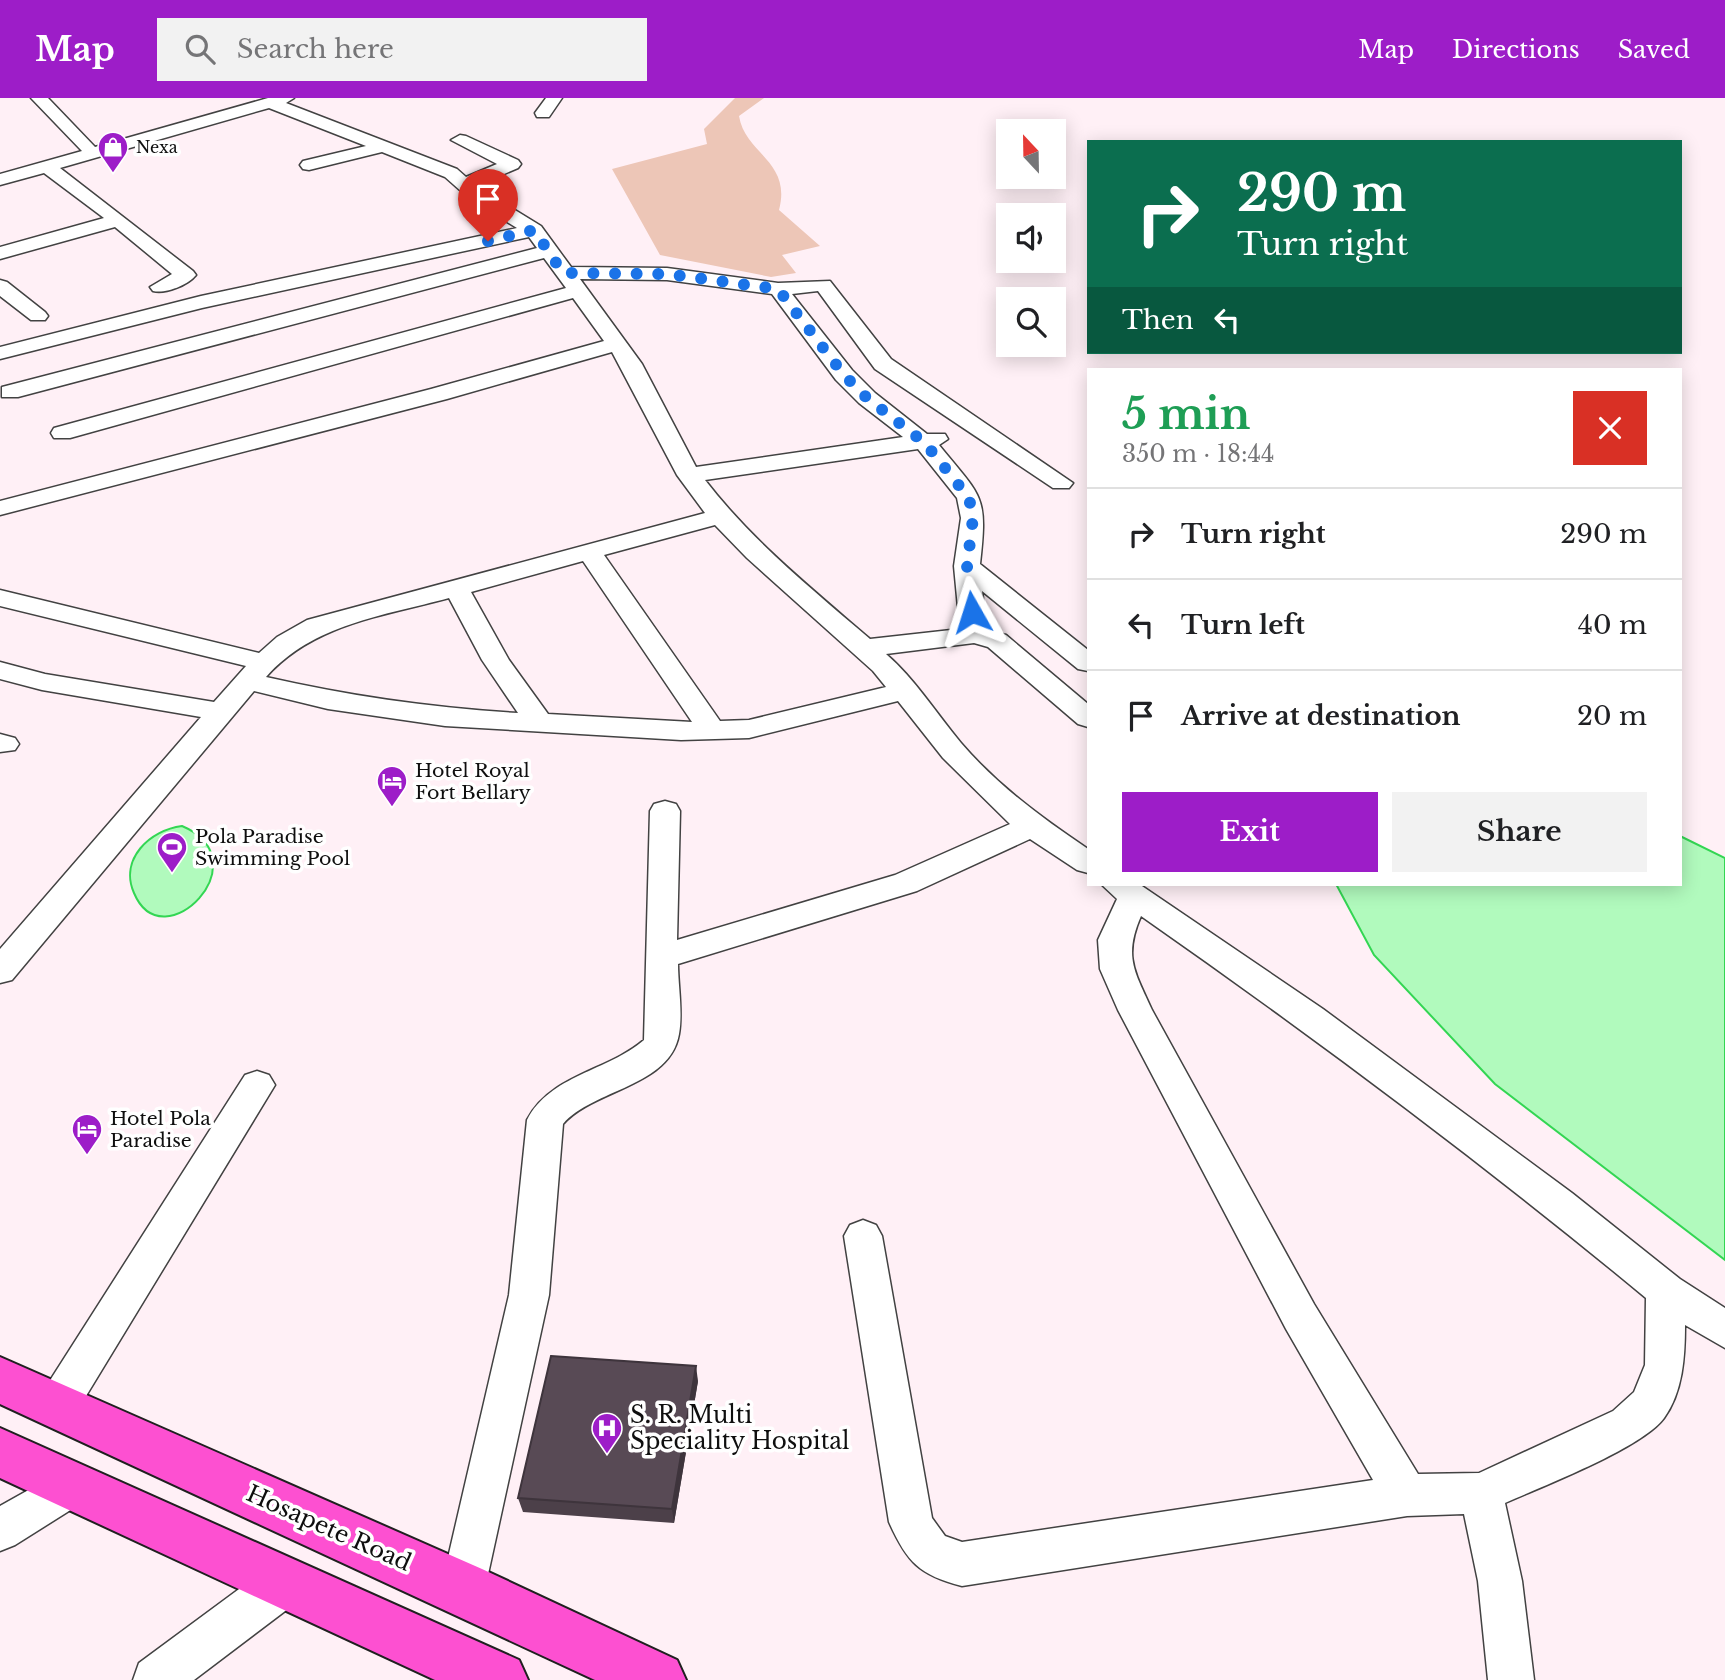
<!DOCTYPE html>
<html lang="en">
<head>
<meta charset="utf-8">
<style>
	:root { --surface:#fff; --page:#f2f2f2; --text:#202124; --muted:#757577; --line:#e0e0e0; --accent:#9d1dc8 }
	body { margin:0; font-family:"Libre Baskerville",serif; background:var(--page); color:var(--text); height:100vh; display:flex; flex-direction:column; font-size:26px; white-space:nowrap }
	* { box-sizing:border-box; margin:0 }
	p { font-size:23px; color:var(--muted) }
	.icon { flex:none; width:38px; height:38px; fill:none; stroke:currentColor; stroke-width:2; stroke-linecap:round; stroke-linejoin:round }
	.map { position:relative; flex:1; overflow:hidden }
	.details { position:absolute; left:1087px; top:270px; width:595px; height:518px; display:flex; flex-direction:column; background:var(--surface); border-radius:0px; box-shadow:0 4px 18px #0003 }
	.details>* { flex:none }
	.top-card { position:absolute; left:1087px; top:42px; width:595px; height:214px; border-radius:0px; box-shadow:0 4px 18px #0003; background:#0b6e4f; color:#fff; overflow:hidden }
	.needle { width:46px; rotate:338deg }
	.controls { position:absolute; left:996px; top:21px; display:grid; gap:14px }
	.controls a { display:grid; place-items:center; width:70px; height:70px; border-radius:0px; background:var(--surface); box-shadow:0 4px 18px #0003; font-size:35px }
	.pin { position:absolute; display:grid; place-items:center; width:60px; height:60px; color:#fff; margin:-72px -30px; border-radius:50% 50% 50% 0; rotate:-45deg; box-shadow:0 0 7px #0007 }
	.pin .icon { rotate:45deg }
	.me { position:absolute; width:77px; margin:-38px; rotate:354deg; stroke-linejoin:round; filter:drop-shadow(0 0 5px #0008) }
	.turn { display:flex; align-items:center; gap:24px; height:147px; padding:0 35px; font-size:32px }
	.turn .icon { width:91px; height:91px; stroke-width:2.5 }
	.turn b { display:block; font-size:49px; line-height:60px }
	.then { display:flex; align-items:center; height:66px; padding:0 35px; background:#0003; gap:14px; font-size:26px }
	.round { display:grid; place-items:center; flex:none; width:74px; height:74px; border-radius:0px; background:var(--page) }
	.overview { display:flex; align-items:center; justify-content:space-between; height:119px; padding:0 35px }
	h1 { font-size:42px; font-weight:700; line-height:52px; color:#1e9e55 }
	.action { display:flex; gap:14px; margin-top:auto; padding:14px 35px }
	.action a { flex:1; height:80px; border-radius:0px; background:var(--accent); color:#fff; font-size:28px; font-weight:700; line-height:80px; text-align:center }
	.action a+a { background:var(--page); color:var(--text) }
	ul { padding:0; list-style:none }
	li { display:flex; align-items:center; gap:21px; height:91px; padding:0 35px; border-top:2px solid var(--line) }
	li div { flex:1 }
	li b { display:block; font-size:26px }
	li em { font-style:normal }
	header { display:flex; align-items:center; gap:42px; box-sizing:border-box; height:98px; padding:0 35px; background:var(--accent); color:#fff }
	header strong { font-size:33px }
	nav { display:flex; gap:38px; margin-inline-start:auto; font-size:24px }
	.search { width:490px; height:63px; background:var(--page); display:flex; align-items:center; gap:18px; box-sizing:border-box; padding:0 24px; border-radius:0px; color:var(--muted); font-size:26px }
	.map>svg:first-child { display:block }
	.green { fill:#edc6b7 }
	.water { fill:#b1fabd; stroke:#33d653; stroke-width:2 }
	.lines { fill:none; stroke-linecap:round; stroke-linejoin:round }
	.minor-casing { stroke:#424242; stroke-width:3 }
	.highway-casing { stroke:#202020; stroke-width:4 }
	.minor { fill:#fff; fill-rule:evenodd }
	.highway { fill:#fd50d1; fill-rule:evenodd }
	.wall { fill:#4c4049 }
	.shaded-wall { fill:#3e343c }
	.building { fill:#584a55; stroke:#3e343c; stroke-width:2 }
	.route { stroke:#1a73e8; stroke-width:12; stroke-dasharray:0 21.6 }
	.labels { text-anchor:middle; stroke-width:7; stroke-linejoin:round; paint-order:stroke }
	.far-poi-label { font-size:16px; fill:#0f0f0f; stroke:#fff; text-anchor:start }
	.poi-label { font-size:19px; fill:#0f0f0f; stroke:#fff; text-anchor:start }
	.near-poi-label { font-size:23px; fill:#0f0f0f; stroke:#fff; text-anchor:start }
	.near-street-label { font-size:23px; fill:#0f0f0f; stroke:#fff }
</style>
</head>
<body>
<header>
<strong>Map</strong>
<div class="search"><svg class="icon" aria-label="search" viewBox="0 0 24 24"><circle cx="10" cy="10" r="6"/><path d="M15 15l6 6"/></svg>Search here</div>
<nav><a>Map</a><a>Directions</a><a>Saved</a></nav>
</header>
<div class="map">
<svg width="1725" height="1582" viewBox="0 0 1725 1582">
	<rect width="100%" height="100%" fill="#fff0f6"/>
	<!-- green -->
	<path class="green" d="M 735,0 L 764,0 L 739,18 C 745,56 792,63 779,112 L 820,148 L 782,157 L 796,175 L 771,179 L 660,157 L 612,71 L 707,46 L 704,31 Z"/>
	<!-- water -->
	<path class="water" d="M 182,728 C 263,762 163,864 134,795 C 119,761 150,732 182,728 Z
		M 1680,738 L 1725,760 L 1725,1162 L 1495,986 L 1374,857 L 1336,786 L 1680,786 Z"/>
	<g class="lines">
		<!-- minor casing -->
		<g class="minor-casing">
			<path id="minor" d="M 31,0 L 48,0 L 95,49 L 268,0 L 294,0 L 286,5 L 457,71 L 466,79 L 497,66 L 451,42 L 460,37 L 466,38 L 518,62 L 521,66 L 518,70 L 476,88 L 541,128 L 571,169 L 667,170 L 778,185 L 830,183 L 891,261 L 1073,385 L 1069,390 L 1053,390 L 875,271 L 818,193 L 792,196 L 852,272 L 875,295 L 927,336 L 945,336 L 948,341 L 939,347 C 982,400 988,396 980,466 L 1088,552 L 1088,573 L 1078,571 L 982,493 L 987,532 L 1006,537 L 1088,606 L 1088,629 L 1078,626 L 988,549 L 974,545 L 886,556 C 915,581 936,615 961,645 C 998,688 1042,720 1088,751 L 1088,775 L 1077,772 L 1030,741 L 917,793 L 678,866 C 678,888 683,914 679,936 C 670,989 593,991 563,1026 L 549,1197 L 485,1490 L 479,1506 L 463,1512 L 447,1506 L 441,1490 L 509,1197 L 527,1022 C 550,977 608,973 644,942 L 650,713 L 654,706 L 665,703 L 676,706 L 680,713 L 677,842 L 895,777 L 1010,726 L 943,660 L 898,603 L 749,640 L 681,642 L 445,628 L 328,611 L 254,593 L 12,882 L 0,885 L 0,851 L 201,619 L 42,592 L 0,581 L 0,564 L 45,576 L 214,604 L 246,568 L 0,508 L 0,492 L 259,555 L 277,539 L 307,522 L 705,415 L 677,377 L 612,254 L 447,301 L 0,417 L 0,403 L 431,291 L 604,243 L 573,200 L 70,340 L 54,340 L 51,335 L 54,330 L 566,190 L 544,160 L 18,299 L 2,299 L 2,289 L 537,150 L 529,139 L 202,210 L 0,261 L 0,249 L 201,198 L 517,130 L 471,102 L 445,79 L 382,54 L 309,72 L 303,71 L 300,67 L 303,63 L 366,48 L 269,10 L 60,70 L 193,173 L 196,177 C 188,187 166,196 153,193 L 150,189 L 172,176 L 115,129 L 0,161 L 0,149 L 104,120 L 44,75 L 0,87 L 0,76 L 82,53 ZM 580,181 L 667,182 L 772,196 L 836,282 L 859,305 L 903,339 L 696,369 L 642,266 ZM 918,351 L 957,400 L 961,420 L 954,468 L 960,531 L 870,541 C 812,491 752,443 705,382 ZM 715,427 L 747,460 L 873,573 L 886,589 L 749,622 L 720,623 L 604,457 ZM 583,463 L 692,624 L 548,616 L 509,562 L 471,494 ZM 449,500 L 482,562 L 518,615 C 433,610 349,598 266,579 C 313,526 383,518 449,500 Z
				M 546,0 L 562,0 L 549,19 L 537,19 L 535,15 Z
				M 0,182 L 7,184 L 45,214 L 48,218 L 45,222 L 31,222 L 0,198 Z
				M 0,636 L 15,640 L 19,646 L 15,652 L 0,654 Z
				M 1101,786 L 1139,786 L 1323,911 L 1572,1095 L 1680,1181 L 1725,1210 L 1725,1250 L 1685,1227 C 1685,1258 1683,1294 1664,1320 C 1642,1350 1543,1388 1505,1405 L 1522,1483 L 1534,1582 L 1488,1582 L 1478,1483 L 1464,1416 L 1407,1418 L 962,1488 C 919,1477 907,1464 889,1424 L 844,1138 L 850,1127 L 863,1122 L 876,1127 L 882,1138 L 932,1420 L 945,1438 L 962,1444 L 1373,1382 L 1286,1231 L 1118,912 L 1100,871 L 1098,842 L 1117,801 ZM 1141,818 C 1314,939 1483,1065 1646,1200 L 1645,1267 L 1634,1294 L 1613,1313 L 1479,1375 L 1418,1376 L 1314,1206 L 1152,912 C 1135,874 1123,859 1141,818 Z
				M 257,973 L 269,977 L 275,987 L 72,1321 L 57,1327 L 42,1321 L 36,1308 L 42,1295 L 245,977 Z
				M 73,1367 L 88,1373 L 94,1387 L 88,1401 L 15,1447 L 0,1453 L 0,1408 Z
				M 285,1463 L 301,1469 L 307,1485 L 301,1501 L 194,1582 L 133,1582 L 139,1565 L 269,1469 Z"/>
		</g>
		<!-- highway casing -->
		<g class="highway-casing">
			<path id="highway" d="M 0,1259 L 482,1471 L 677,1562 L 686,1582 L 595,1582 L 0,1306 Z
				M 0,1330 L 519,1562 L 528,1582 L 435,1582 L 0,1380 Z"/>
		</g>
		<!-- minor -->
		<use href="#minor" class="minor"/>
		<!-- highway -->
		<use href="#highway" class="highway"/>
	</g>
	<!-- wall -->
	<path class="wall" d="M 698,1283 L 674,1425 L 523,1414 L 518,1400 Z"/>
	<!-- shaded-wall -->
	<path class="shaded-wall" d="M 696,1268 L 698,1283 L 674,1425 L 672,1411 Z"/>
	<!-- building -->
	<path class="building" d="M 551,1258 L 696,1268 L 672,1411 L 518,1400 Z"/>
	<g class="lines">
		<!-- route -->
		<path class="route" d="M 488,143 L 534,132 L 563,175 L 667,176 L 778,191 L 844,277 L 867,300 L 925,345 L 969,400 L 973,420 L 967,468 L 972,514"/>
	</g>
	<!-- icons -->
	<defs>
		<g id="shop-pin" transform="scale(1.575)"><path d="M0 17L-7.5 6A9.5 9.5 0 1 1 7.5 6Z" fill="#9d1dc8" stroke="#fff"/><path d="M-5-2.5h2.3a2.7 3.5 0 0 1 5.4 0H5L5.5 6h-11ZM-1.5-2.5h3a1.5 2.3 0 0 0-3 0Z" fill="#fff"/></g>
		<g id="hotel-pin" transform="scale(1.575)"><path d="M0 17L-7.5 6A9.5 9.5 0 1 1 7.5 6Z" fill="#9d1dc8" stroke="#fff"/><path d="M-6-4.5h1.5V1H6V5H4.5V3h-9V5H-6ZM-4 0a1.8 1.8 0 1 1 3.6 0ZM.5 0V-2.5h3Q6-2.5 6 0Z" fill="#fff"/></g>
		<g id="stadium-pin" transform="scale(1.575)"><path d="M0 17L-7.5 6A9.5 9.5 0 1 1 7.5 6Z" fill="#9d1dc8" stroke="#fff"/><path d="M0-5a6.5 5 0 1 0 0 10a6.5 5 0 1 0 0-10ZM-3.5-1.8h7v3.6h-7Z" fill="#fff"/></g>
		<g id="hospital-pin" transform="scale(1.575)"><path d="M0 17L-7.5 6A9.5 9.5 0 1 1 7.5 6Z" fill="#9d1dc8" stroke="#fff"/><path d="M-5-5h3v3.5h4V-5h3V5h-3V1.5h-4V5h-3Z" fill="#fff"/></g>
	</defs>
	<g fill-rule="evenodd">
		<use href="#shop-pin" x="113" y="49"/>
		<use href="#hotel-pin" x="392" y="683"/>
		<use href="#stadium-pin" x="172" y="749"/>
		<use href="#hotel-pin" x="87" y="1031"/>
		<use href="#hospital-pin" x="607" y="1330"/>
	</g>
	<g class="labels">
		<!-- far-poi labels -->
		<g class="far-poi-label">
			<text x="136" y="55">Nexa</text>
		</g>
		<!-- poi labels -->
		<g class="poi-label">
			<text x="415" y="679">Hotel Royal<tspan x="415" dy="22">Fort Bellary</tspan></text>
			<text x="195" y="745">Pola Paradise<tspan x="195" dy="22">Swimming Pool</tspan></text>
			<text x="110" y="1027">Hotel Pola<tspan x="110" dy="22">Paradise</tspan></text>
		</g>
		<!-- near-poi labels -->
		<g class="near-poi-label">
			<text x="630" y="1325">S. R. Multi<tspan x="630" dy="26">Speciality Hospital</tspan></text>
		</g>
		<!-- near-street labels -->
		<g class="near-street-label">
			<text transform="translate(329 1430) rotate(24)" y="8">Hosapete Road</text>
		</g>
	</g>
</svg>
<div class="controls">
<a><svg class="needle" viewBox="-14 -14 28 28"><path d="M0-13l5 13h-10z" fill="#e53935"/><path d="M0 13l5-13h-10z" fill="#757577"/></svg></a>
<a><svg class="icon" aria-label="sound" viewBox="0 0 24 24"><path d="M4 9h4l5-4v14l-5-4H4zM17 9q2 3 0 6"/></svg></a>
<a><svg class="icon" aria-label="search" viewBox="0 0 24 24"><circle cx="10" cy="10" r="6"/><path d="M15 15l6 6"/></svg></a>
</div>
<div class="pin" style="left:488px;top:143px;background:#d93025"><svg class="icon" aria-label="arrive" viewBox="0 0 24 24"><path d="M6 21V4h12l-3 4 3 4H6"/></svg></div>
<svg class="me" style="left:972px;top:514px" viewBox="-20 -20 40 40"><path d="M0-17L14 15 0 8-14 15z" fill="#1a73e8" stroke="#fff" stroke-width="4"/></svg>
<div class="top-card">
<div class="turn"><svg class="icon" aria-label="right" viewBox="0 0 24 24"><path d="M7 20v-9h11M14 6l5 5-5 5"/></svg><div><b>290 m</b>Turn right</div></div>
<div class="then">Then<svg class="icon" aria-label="left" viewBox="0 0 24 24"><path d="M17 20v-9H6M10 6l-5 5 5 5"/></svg></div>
</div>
<section class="details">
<div class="overview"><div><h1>5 min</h1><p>350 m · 18:44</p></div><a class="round" style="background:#d93025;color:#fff"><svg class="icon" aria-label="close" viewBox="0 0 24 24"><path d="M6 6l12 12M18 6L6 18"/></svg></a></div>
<ul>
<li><svg class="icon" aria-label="right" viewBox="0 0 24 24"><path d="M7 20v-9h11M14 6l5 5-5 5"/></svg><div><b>Turn right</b></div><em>290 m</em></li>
<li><svg class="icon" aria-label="left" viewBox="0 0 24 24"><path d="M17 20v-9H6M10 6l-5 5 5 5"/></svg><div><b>Turn left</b></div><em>40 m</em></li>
<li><svg class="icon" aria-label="arrive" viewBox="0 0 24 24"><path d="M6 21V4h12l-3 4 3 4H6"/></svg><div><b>Arrive at destination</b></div><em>20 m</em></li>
</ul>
<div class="action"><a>Exit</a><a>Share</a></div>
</section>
</div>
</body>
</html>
